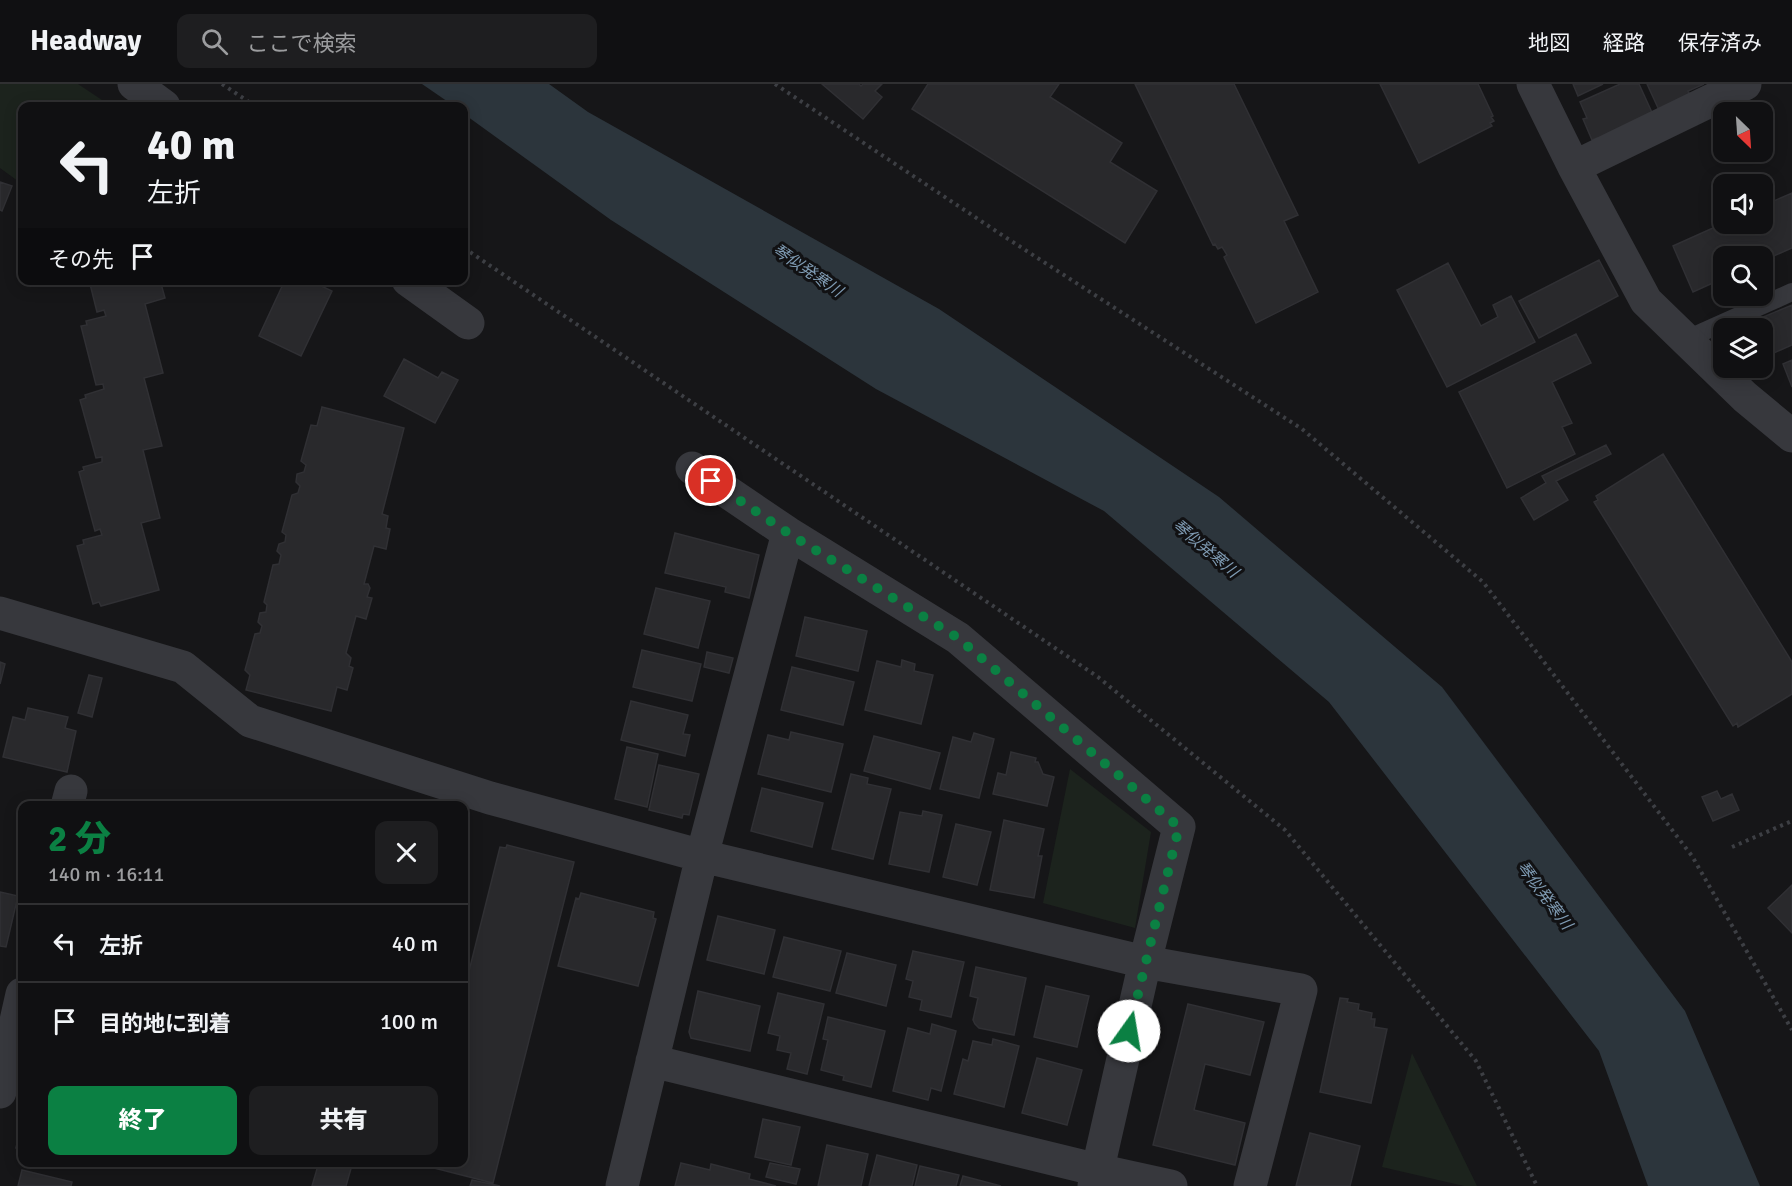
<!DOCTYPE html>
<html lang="ja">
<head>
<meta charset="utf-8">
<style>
	:root { --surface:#101012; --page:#1e1e20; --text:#f1f3f6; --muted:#9c9d9f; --line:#303032; --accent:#0b8043 }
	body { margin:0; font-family:Signika,"Noto Sans JP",sans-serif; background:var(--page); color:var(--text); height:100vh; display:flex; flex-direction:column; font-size:22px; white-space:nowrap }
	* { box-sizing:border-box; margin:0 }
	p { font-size:20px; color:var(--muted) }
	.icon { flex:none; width:33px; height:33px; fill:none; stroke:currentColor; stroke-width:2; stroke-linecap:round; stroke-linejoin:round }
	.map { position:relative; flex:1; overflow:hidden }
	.sheet { position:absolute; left:18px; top:717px; width:450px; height:366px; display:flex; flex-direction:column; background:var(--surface); border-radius:12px; box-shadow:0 3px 15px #0003,0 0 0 2px var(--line) }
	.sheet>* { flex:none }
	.top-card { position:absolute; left:18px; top:18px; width:450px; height:183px; border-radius:12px; box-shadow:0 3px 15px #0003,0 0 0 2px var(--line); background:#101012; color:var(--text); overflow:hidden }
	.needle { width:39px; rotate:155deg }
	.tools { position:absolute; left:1713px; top:18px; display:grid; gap:12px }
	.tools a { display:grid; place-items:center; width:60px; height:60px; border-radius:12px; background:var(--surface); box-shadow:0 3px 15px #0003,0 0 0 2px var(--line); font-size:30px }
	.pin { position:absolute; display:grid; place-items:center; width:51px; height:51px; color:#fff; margin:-26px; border:3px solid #fff; border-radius:50%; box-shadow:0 2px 6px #0007 }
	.me { position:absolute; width:66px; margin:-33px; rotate:13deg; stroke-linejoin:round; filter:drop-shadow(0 0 4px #0008) }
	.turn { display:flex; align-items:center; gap:21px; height:126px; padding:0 30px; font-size:27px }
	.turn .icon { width:78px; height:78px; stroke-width:2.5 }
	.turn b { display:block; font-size:42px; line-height:51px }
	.then { display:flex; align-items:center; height:57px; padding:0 30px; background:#0003; gap:12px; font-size:22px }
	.round { display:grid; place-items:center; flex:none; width:63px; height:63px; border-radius:12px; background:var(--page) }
	.head { display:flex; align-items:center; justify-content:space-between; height:102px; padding:0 30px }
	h1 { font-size:36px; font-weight:800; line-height:45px; color:var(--accent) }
	.primary-button { display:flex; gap:12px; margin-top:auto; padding:12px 30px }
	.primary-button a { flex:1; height:69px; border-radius:12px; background:var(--accent); color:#fff; font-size:24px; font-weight:800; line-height:69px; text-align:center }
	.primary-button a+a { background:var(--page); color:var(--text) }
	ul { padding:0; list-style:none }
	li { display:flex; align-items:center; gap:18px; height:78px; padding:0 30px; border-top:2px solid var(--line) }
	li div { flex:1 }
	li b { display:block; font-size:22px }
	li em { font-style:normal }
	header { display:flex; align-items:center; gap:36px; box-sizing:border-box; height:84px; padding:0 30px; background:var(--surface); border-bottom:2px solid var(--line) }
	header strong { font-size:28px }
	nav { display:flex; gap:33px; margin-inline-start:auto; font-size:21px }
	.search { width:420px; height:54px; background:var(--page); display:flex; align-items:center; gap:15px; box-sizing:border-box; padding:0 21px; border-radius:12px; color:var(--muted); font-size:22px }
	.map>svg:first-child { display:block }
	.green { fill:#1c231d }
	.water { fill:#2c353c }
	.building { fill:#29292c; stroke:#303034; stroke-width:1.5 }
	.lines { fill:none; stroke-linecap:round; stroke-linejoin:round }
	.path { stroke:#3d3f44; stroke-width:4; stroke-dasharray:3 4.5; stroke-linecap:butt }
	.service { stroke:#37383d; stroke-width:18 }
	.minor { stroke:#37383d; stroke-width:33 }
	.route { stroke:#0b8043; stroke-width:10; stroke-dasharray:0 18 }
	.labels { text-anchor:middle; stroke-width:6; stroke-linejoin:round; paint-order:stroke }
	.water-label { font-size:16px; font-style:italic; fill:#7f9bb3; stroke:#111113 }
</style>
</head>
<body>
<header>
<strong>Headway</strong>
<div class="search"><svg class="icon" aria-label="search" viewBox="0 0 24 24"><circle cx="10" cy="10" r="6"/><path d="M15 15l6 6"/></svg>ここで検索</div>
<nav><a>地図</a><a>経路</a><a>保存済み</a></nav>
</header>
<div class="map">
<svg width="1792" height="1102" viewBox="0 0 1792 1102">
	<rect width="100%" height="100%" fill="#161618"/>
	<!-- green -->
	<path class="green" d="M 0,0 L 78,0 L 111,22 L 22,22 L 22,100 L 0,84 Z
		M 1070,685 L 1151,748 L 1135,844 L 1043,819 Z
		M 1412,969 L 1477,1102 L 1464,1102 L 1382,1083 Z"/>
	<!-- water -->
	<path class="water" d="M 422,0 L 549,0 L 588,28 L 939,225 L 1219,413 L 1442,603 L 1685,927 L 1760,1102 L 1648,1102 L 1599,967 L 1329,618 L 1104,427 L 876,305 L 611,136 L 464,30 L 464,22 L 454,22 Z"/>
	<!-- building -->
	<path class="building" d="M 822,0 L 859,0 L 861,2 L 863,0 L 882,0 L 875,7 L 882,13 L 863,35 Z
		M 928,0 L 1059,0 L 1050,13 L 1122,59 L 1110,78 L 1157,107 L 1125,159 L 912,25 Z
		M 1135,0 L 1234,0 L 1298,131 L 1284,137 L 1318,208 L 1256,239 L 1224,173 L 1227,171 L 1224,166 L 1222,163 L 1218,165 L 1215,160 L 1213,161 Z
		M 1380,0 L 1478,0 L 1493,32 L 1491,33 L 1494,37 L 1490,39 L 1492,42 L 1419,79 Z
		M 1573,0 L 1603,0 L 1578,12 Z
		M 1620,0 L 1639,0 L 1654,33 L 1599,59 L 1597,54 L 1592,56 L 1583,35 L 1587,34 L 1580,18 Z
		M 1647,0 L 1704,0 L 1688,7 L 1690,11 L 1659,26 Z
		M 0,98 L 12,102 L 2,127 L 0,126 Z
		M 1792,109 L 1792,164 L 1762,177 L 1762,172 L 1724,172 L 1724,194 L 1693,208 L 1673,162 L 1724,139 L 1762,140 L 1762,122 Z
		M 1599,176 L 1618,212 L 1539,254 L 1519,217 Z
		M 1448,179 L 1481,242 L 1498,233 L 1493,221 L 1511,212 L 1535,258 L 1447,303 L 1397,206 Z
		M 89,196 L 160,196 L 165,214 L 145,220 L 163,289 L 144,294 L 162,362 L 143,366 L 160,434 L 141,439 L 159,506 L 101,522 L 99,518 L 93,520 L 77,462 L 84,460 L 83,456 L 102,451 L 100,445 L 95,447 L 79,388 L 84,386 L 83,383 L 102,378 L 102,373 L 96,374 L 80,316 L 86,314 L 85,311 L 104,305 L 103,300 L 96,301 L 81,242 L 87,241 L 86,237 L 106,232 L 104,226 L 97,228 Z
		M 285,196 L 309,196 L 332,207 L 301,272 L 259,252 Z
		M 1792,221 L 1792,261 L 1762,274 L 1762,244 L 1737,244 Z
		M 1576,250 L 1591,279 L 1552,298 L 1572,339 L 1562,343 L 1575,370 L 1507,404 L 1459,308 Z
		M 404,275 L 438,294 L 442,288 L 458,296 L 435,339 L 384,312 Z
		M 1792,276 L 1792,303 L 1783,280 Z
		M 322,323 L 404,344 L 382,430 L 388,432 L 386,444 L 390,445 L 386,465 L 374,462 L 364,500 L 368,500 L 370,504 L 367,513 L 372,514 L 366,535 L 356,532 L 346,569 L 351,574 L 349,582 L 353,584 L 347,606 L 337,603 L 331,627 L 246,606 L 250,591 L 245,586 L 255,550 L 260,549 L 262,542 L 258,538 L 260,529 L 266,528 L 267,521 L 264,518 L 273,481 L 279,480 L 281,471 L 277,467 L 279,460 L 285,458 L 286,451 L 282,448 L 292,411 L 298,409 L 300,402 L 296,398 L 297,390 L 304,388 L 306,381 L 301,377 L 311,341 L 317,342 Z
		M 1606,361 L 1611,370 L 1556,397 L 1568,416 L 1534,436 L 1521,414 L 1546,399 L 1542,392 Z
		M 1663,370 L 1792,578 L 1792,610 L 1738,643 L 1737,639 L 1733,642 L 1594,418 L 1598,416 L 1596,412 Z
		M 675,449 L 759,471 L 749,514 L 725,508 L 726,503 L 665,489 Z
		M 656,504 L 710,517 L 698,564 L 644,550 Z
		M 805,533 L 867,547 L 858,587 L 796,572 Z
		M 642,566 L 701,580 L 692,617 L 633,603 Z
		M 707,568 L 733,574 L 729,589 L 704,583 Z
		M 902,576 L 915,580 L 914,587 L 933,591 L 921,640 L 865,626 L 877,577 L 901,583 Z
		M 0,578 L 5,580 L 0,600 Z
		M 792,583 L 854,598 L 843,641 L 781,626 Z
		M 89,591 L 102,594 L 92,633 L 78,629 Z
		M 631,617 L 688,631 L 683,650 L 690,651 L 685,672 L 621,656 Z
		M 28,624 L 68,633 L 65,644 L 76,647 L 67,688 L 3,673 L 13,633 L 25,636 Z
		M 791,648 L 843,660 L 831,708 L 758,690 L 768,651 L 789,656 Z
		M 974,649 L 994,655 L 979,714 L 940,705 L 953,653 L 971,658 Z
		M 874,652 L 940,669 L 930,705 L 864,687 Z
		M 627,663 L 658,670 L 647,723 L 615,715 Z
		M 1011,668 L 1036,674 L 1035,678 L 1038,678 L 1043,690 L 1054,693 L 1047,722 L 993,710 L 998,689 L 1006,691 Z
		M 659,681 L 699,690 L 689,731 L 683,730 L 682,734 L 649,726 Z
		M 851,690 L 868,694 L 867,700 L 891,705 L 873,775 L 832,765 Z
		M 762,704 L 823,719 L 812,763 L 751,747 Z
		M 1717,707 L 1721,715 L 1732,710 L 1739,726 L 1713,737 L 1702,713 Z
		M 923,727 L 942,731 L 929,788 L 889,780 L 900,728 L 922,732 Z
		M 1004,736 L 1044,745 L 1038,772 L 1042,772 L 1034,814 L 990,806 Z
		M 956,740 L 991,748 L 977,801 L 943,793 Z
		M 507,761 L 574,778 L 493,1099 L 426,1082 L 427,1078 L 464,1078 L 464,907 L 500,763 L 506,764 Z
		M 1792,801 L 1792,849 L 1768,824 Z
		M 0,808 L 18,812 L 6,863 L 0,862 Z
		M 581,809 L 654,828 L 653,834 L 656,835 L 638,902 L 558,882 L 576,814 L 579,815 Z
		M 718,832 L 775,846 L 764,890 L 707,876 Z
		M 784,853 L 841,867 L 830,907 L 773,893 Z
		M 913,867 L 964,878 L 951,933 L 920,926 L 922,916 L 909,913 L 913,897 L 906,895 Z
		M 847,869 L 896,881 L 886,922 L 836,909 Z
		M 976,883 L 1026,894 L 1014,951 L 979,944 L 975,940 L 973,936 L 978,914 L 970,912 Z
		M 1046,902 L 1089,912 L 1077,963 L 1034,953 Z
		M 698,907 L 760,922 L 750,967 L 691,954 L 689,948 Z
		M 778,909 L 824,920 L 807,990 L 787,985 L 791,969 L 777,966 L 780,952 L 768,949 Z
		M 1340,914 L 1348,915 L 1347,918 L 1359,920 L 1358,926 L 1372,929 L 1371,935 L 1375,935 L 1374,943 L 1387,945 L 1371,1019 L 1320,1008 Z
		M 1188,920 L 1264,938 L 1250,991 L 1205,980 L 1194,1026 L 1245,1039 L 1235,1081 L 1153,1061 Z
		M 828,933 L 885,947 L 871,1003 L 843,996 L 844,992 L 821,986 L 828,956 L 823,955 Z
		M 932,940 L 956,947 L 941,1007 L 931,1004 L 928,1016 L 893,1007 L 908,944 L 930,950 Z
		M 993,955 L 1019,962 L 1004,1023 L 954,1010 L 963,975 L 968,977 L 973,957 L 992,961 Z
		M 1037,974 L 1082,986 L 1067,1041 L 1022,1029 Z
		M 763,1035 L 800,1043 L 791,1081 L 755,1073 Z
		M 22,1038 L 22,1066 L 16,1064 Z
		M 1310,1049 L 1360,1062 L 1350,1102 L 1296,1102 Z
		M 827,1061 L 868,1070 L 861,1102 L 818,1102 Z
		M 877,1071 L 917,1081 L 912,1102 L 869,1102 Z
		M 319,1078 L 343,1078 L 352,1081 L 346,1102 L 312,1102 Z
		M 681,1079 L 710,1086 L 711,1080 L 750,1090 L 749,1095 L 776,1102 L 675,1102 Z
		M 770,1079 L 800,1085 L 796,1100 L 766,1093 Z
		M 920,1082 L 959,1091 L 956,1102 L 915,1102 Z
		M 22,1086 L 72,1098 L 71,1102 L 18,1102 Z
		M 963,1092 L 1001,1102 L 960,1102 Z
		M 472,1096 L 500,1102 L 470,1102 Z"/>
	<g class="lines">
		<!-- path -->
		<path class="path" d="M 222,0 L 255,22
			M 775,0 L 1002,151 L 1302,345 L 1483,498 L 1692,772 L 1792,946
			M 464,164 L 1098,593 L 1285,746 L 1476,977 L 1537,1102
			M 1732,763 L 1792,737"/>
		<!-- service -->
		<path class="service" d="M 1687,255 L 1792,208"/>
		<!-- minor -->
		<path class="minor" d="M 134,0 L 164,22
			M 1533,0 L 1574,83 L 1646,217 L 1745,313 L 1792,352
			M 1574,83 L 1745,0
			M 408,196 L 468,239
			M 692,384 L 788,449 L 958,554 L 1179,743 L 1145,878 L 1301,906 L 1250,1102
			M 0,529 L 183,583 L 250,637 L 490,714 L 702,772 L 1145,878 L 1094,1102
			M 67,722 L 71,707
			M 652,977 L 1098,1086 L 1171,1102
			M 0,1008 L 22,910
			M 622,1102 L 702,772 L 788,449"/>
	</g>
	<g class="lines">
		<!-- route -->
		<path class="route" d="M 711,397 L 788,449 L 958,554 L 1179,743 L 1129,947"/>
	</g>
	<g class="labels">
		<!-- water labels -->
		<g class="water-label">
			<text transform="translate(808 186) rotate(34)" y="6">琴似発寒川</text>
			<text transform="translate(1206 464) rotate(40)" y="6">琴似発寒川</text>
			<text transform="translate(1545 811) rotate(53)" y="6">琴似発寒川</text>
		</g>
	</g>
</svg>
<div class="tools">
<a><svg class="needle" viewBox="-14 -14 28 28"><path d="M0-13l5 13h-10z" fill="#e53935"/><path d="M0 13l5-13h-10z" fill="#9c9d9f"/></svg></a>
<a><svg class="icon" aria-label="sound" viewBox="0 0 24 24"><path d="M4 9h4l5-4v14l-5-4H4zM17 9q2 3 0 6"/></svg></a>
<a><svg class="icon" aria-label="search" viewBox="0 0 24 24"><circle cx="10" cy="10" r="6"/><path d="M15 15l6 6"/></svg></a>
<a><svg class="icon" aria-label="layers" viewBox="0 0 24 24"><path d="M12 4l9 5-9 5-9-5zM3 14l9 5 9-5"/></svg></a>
</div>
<div class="pin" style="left:711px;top:397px;background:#d93025"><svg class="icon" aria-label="arrive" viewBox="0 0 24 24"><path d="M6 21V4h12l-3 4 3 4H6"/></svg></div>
<svg class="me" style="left:1129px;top:947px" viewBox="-20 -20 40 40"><circle r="19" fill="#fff"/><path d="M0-13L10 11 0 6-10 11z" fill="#0b8043"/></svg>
<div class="top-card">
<div class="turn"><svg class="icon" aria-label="left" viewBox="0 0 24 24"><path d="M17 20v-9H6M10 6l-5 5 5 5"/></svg><div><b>40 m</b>左折</div></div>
<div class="then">その先<svg class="icon" aria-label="arrive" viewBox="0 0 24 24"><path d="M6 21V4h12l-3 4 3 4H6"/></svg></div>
</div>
<section class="sheet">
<div class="head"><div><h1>2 分</h1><p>140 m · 16:11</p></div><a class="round"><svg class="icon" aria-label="close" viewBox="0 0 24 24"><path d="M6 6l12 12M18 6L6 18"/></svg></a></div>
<ul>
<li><svg class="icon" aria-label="left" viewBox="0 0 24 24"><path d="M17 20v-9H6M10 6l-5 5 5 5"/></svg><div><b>左折</b></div><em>40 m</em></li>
<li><svg class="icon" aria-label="arrive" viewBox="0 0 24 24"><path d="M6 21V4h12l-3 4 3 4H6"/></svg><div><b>目的地に到着</b></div><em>100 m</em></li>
</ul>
<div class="primary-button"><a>終了</a><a>共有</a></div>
</section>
</div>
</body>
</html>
